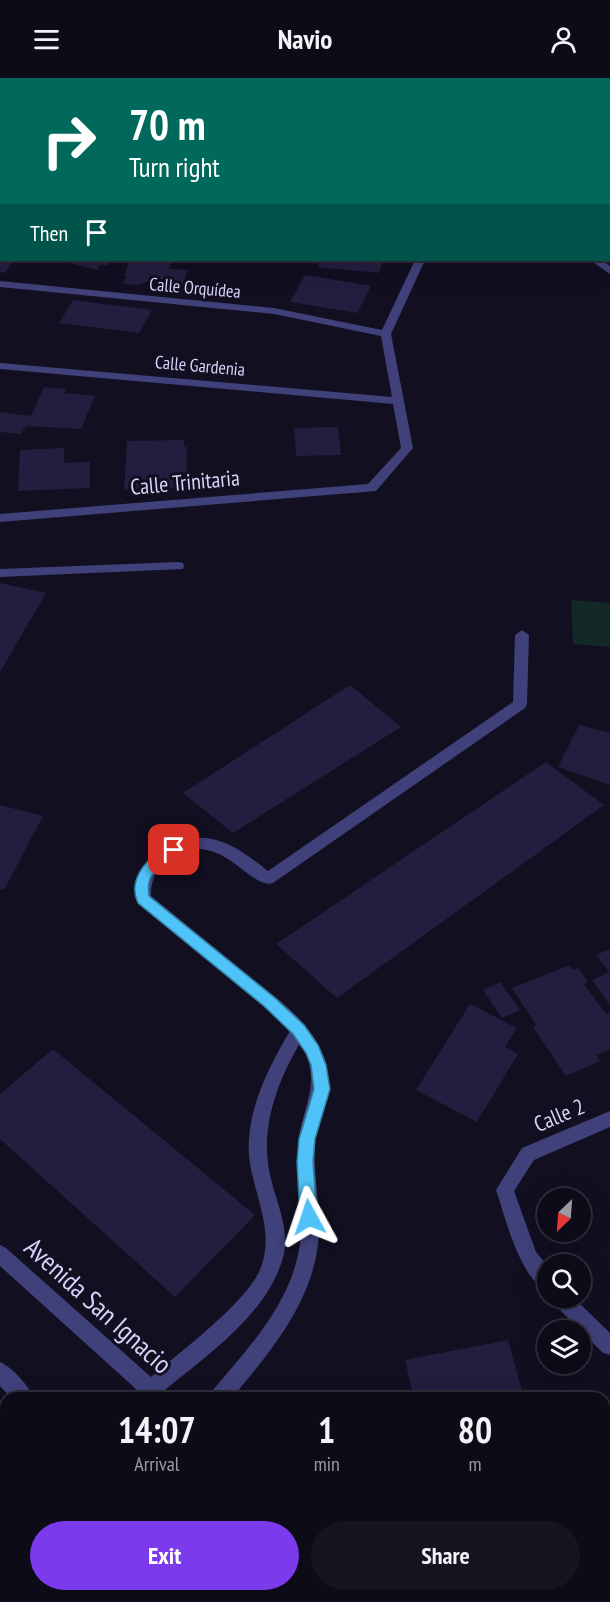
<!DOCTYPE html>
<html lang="en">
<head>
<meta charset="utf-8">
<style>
	:root { --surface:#0d0b18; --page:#161421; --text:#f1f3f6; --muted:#9a9ba2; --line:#2d2b37; --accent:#7c3aed }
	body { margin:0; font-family:"PT Sans Narrow",sans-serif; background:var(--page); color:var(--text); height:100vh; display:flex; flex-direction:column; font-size:22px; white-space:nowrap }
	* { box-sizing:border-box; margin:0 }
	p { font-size:20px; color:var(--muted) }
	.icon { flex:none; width:33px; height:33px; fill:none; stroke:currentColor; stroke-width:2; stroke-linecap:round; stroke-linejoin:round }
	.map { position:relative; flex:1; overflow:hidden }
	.sheet { position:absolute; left:0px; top:1314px; width:610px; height:210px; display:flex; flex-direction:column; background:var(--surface); border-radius:18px 18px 0 0; box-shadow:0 6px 24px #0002,0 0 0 2px var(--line) }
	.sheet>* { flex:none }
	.hud { position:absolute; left:0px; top:0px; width:610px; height:183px; box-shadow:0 6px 24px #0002,0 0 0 2px var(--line); background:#00695c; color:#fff; overflow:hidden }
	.needle { width:39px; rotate:205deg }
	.controls { position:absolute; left:537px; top:1110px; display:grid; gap:12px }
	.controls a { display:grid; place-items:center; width:54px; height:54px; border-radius:50%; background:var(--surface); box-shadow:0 6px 24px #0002,0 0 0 2px var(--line); font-size:30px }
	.pin { position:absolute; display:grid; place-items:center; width:51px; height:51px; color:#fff; margin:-26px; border-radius:12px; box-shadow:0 3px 9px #0006 }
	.me { position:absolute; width:66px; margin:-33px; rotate:355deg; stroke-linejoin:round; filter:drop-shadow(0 0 4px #0008) }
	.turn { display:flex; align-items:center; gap:21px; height:126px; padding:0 30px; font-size:27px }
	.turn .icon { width:78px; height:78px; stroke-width:2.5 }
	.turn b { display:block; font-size:42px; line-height:51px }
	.then { display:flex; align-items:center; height:57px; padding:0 30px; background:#0003; gap:12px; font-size:22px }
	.eta { display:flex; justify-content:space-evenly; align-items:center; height:102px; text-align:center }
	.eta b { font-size:36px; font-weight:600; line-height:42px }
	.cta { display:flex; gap:12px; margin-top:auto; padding:12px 30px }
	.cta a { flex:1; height:69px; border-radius:36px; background:var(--accent); color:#fff; font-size:24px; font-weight:600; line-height:69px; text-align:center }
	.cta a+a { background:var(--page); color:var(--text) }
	header { display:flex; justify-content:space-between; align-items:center; height:78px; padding:0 30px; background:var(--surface); font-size:27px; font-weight:600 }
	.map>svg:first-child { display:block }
	.green { fill:#132927 }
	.building { fill:#231e3f }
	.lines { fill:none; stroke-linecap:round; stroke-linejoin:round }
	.minor { fill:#40407a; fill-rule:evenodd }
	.route { fill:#4fc3f7; stroke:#337fa1; stroke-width:1.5 }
	.labels { text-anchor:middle; stroke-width:6; stroke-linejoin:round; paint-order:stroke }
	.far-street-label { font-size:18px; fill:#d6d3fa; stroke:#110f20 }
	.street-label { font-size:22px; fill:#d6d3fa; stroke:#110f20 }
	.near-street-label { font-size:27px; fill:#d6d3fa; stroke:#110f20 }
</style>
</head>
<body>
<header><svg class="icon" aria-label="menu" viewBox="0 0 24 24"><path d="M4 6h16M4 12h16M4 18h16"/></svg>Navio<svg class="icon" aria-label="person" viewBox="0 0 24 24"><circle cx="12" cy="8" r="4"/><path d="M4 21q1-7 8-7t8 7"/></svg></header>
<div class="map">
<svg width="610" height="1524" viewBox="0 0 610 1524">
	<rect width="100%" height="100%" fill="#110f20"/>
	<!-- green -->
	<path class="green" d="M 571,522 L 610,525 L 610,569 L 573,566 Z"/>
	<!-- building -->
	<path class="building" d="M 0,182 L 14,182 L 5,195 L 0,194 Z
		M 58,182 L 111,182 L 111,183 L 108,187 L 100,187 L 97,192 Z
		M 130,182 L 172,182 L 169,191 L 188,192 L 182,208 L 149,203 L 139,207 L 123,206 L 127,198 L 124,198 Z
		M 320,182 L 383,182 L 379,195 L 317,189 Z
		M 305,197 L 371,208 L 357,235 L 290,224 Z
		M 73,222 L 152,232 L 139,255 L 59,245 Z
		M 44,309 L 66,311 L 64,315 L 95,318 L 81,351 L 26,348 L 21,356 L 0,354 L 0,334 L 31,338 Z
		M 338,349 L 341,377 L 296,378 L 294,350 Z
		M 184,362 L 184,369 L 187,369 L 186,410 L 124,412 L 127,363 Z
		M 64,370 L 64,385 L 90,384 L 90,410 L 18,413 L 20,372 Z
		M 0,505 L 46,515 L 0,594 Z
		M 350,607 L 401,649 L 233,755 L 183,715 Z
		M 579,647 L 610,655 L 610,707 L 558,689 Z
		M 546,684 L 604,727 L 337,920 L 276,866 Z
		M 0,727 L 43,738 L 4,812 L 0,811 Z
		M 610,871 L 610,927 L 592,902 L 609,894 L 596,877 Z
		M 570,887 L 573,892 L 578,890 L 588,904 L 584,906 L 606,936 L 610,934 L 610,971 L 596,977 L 600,983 L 566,998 L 533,949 L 536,947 L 512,910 Z
		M 500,904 L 520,932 L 502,940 L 483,912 Z
		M 470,926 L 517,950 L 505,969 L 518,976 L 477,1044 L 416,1012 Z
		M 53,971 L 255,1137 L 175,1219 L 0,1061 L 0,1016 Z
		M 508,1262 L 524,1320 L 414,1320 L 405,1282 Z"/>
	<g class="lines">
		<!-- minor -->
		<path class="minor" d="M 558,0 L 566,0 L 567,2 L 558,2 Z
			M 610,21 L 610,27 L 609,28 L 609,22 Z
			M 609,137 L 610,137 L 610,143 L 609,143 Z
			M 415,182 L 425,182 L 391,256 L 413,370 L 376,413 L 0,444 L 0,436 L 368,406 L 401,370 L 393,326 L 0,291 L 0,285 L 392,319 L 381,258 L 274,236 L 0,209 L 0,203 L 274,230 L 382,252 Z
			M 590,182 L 601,182 L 610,188 L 610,196 Z
			M 178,484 L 183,485 L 184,488 L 183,491 L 0,499 L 0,491 Z
			M 522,552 L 529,557 L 527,626 L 525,630 L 273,805 C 249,813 219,745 168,782 C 155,791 151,803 151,818 C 183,844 215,870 247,896 C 272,917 301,936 318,966 C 340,1004 319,1028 315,1067 C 313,1096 320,1124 319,1153 C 317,1219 272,1272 232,1320 L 209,1320 L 212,1313 C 251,1267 299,1217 301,1153 C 302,1124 295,1095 298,1066 C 302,1027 324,1004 300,965 C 275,1008 258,1056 272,1105 C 278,1127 289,1153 284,1176 C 269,1235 210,1275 165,1312 L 170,1320 L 130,1320 L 136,1311 L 0,1188 L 0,1167 L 6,1170 L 151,1299 C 179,1275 244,1226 259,1194 C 277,1154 253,1117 249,1078 C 246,1033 268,990 290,953 L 263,928 L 138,825 C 134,818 135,810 137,803 C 147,773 181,755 212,761 C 233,765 251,780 268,793 L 513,624 L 515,557 Z
			M 610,1033 L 610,1049 L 534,1082 L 514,1113 L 536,1174 L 548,1188 L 548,1213 C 520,1202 505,1138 496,1112 L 522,1070 Z
			M 552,1220 L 574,1220 L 610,1255 L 610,1277 L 603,1275 L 554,1226 Z
			M 0,1284 C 13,1290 28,1307 34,1320 L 11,1320 L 0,1308 Z
			M 6,1414 L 6,1436 L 0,1438 L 0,1416 Z
			M 6,1501 L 6,1518 L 14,1518 L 0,1524 L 0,1502 Z"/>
	</g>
	<!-- route -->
	<path class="route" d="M 174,766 L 181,772 C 169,790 144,788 149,818 L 275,920 L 304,947 L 318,967 L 326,987 L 330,1011 L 315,1061 L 313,1084 L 317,1139 L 314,1144 L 309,1146 L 303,1144 L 300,1139 L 297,1084 L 299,1061 L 314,1011 L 311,987 L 306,975 L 293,956 L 264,928 L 138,825 C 126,800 151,774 174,766 Z"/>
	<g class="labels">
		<!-- far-street labels -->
		<g class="far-street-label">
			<text transform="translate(195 210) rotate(5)" y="6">Calle Orquídea</text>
			<text transform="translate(200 288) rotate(5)" y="6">Calle Gardenia</text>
		</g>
		<!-- street labels -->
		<g class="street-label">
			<text transform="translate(185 404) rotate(-5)" y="8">Calle Trinitaria</text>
			<text transform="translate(559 1037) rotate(-23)" y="8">Calle 2</text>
		</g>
		<!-- near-street labels -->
		<g class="near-street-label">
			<text transform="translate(98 1228) rotate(42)" y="9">Avenida San Ignacio</text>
		</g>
	</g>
</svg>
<div class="controls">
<a><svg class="needle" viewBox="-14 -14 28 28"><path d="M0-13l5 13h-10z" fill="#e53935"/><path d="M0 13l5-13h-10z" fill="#9a9ba2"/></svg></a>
<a><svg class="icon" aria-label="search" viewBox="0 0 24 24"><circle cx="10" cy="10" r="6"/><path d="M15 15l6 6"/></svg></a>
<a><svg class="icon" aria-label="layers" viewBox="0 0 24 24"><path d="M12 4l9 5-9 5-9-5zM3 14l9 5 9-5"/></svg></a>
</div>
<div class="pin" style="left:174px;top:772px;background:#d93025"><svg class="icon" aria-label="arrive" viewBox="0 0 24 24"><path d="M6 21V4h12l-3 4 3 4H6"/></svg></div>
<svg class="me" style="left:309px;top:1139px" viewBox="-20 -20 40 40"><path d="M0-17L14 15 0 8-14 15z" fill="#4fc3f7" stroke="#fff" stroke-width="4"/></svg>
<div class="hud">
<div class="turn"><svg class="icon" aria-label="right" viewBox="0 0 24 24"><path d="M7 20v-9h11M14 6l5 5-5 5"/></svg><div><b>70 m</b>Turn right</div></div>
<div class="then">Then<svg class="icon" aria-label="arrive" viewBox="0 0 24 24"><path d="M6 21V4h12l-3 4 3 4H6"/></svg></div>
</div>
<section class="sheet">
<div class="eta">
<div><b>14:07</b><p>Arrival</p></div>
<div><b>1</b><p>min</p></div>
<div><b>80</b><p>m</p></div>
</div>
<div class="cta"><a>Exit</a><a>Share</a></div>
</section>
</div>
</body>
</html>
